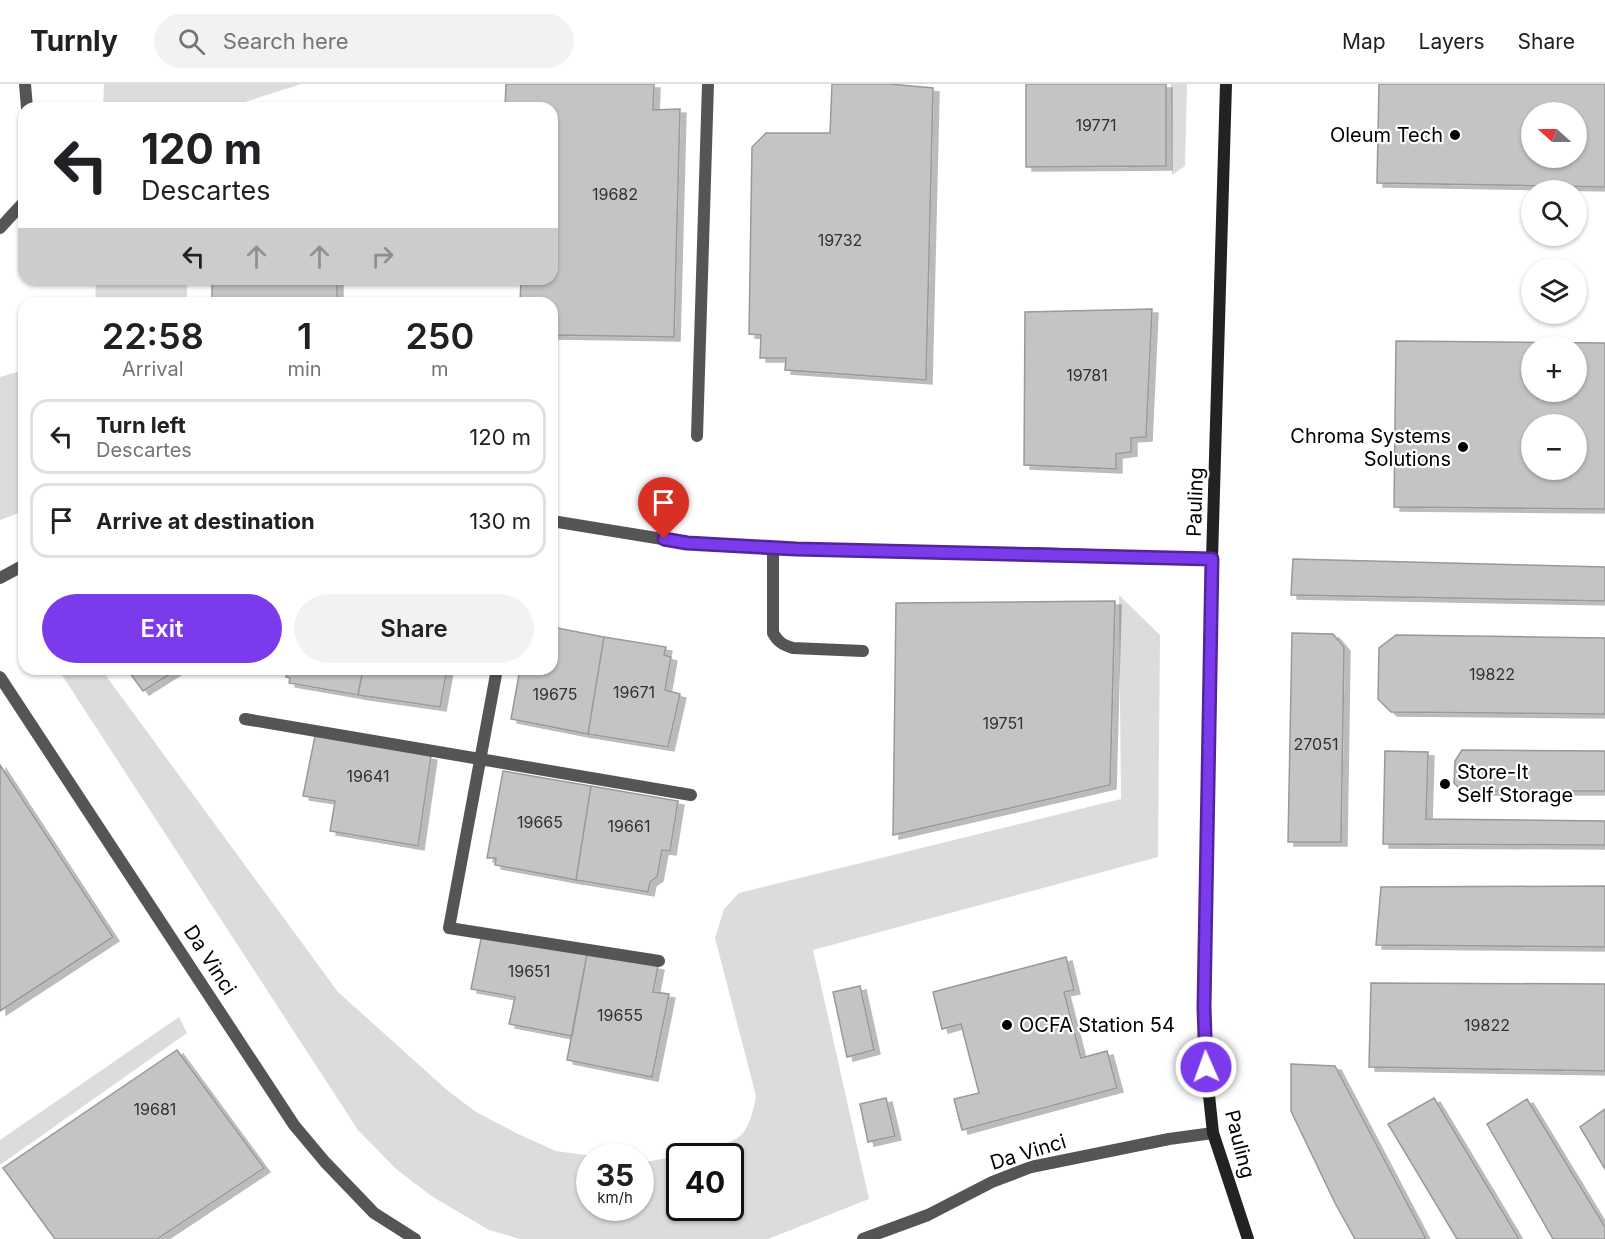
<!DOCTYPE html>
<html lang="en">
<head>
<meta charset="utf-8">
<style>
	:root { --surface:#fff; --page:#f2f2f2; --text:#202124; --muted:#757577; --line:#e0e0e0; --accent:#7c3aed }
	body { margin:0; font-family:Inter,sans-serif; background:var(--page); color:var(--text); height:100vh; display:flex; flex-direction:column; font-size:22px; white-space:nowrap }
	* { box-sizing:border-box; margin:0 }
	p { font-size:20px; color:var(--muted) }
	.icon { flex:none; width:33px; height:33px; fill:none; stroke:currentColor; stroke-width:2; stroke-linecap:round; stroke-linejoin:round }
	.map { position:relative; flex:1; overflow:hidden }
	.drawer { position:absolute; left:18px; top:213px; width:540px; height:378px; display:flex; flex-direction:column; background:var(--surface); border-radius:18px; box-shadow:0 2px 4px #0004 }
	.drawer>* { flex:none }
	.guide { position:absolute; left:18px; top:18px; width:540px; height:183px; border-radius:18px; box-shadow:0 2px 4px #0004; background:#fff; color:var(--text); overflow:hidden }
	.needle { width:39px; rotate:291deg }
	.tools { position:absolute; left:1521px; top:18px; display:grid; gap:12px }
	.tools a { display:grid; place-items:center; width:66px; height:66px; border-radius:50%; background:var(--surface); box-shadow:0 2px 4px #0004; font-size:30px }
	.speed { position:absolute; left:576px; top:1059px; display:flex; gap:12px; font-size:30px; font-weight:700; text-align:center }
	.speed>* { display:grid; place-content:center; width:78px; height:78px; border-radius:50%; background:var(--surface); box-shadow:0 2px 4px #0004; line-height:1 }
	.speed small { font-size:15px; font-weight:400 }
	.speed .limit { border:3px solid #111; border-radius:9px; background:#fff; color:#111 }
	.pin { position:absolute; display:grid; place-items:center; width:51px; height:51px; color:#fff; margin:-62px -26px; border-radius:50% 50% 50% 0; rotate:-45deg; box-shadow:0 0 6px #0007 }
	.pin .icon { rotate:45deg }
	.me { position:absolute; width:66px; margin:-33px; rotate:358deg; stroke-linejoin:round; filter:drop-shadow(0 0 4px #0008) }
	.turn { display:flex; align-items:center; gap:21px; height:126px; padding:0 24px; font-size:27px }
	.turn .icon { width:78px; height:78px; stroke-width:2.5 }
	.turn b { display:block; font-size:42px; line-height:51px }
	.lanes { display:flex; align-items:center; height:57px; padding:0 24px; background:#0003; justify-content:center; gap:30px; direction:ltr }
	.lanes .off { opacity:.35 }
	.eta { display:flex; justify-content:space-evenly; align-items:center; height:102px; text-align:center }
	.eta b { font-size:36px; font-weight:600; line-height:42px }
	.button { display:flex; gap:12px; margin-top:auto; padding:12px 24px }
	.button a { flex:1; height:69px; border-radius:36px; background:var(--accent); color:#fff; font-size:24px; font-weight:600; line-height:69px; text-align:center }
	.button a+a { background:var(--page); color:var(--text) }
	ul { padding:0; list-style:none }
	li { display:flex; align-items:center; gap:18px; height:75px; margin:0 12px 9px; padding:0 12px; border:3px solid var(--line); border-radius:18px }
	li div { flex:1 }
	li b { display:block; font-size:22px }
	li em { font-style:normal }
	header { display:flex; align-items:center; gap:36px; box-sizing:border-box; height:84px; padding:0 30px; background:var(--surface); border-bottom:2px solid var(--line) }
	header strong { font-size:28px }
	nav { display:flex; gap:33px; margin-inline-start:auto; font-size:21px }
	.search { width:420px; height:54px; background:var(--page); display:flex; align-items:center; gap:15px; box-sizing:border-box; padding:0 21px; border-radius:33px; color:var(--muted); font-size:22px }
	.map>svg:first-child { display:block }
	.green { fill:#dcdcdc; fill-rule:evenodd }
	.building { fill:#c4c4c4; stroke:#999; stroke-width:1.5; fill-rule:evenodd; filter:url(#shadow) }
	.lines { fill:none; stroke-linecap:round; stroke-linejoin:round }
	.lane { stroke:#555; stroke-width:12 }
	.street { stroke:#555; stroke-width:12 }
	.secondary { stroke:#222; stroke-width:12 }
	.route-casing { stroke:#51269a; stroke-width:15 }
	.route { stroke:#7c3aed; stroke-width:10 }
	.poi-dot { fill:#000; stroke:#fff; stroke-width:2 }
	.labels { text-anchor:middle; stroke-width:4.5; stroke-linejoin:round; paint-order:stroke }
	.number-label { font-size:16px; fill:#313131 }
	.poi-label { font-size:20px; fill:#000; stroke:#fff; text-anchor:end }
	.street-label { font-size:20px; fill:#000; stroke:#fff }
</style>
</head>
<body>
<header>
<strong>Turnly</strong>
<div class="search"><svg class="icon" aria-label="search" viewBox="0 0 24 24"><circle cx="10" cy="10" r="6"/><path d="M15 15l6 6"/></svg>Search here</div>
<nav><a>Map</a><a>Layers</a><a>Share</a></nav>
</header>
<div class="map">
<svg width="1605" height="1155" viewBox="0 0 1605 1155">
	<defs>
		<filter id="shadow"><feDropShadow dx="6" dy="4" stdDeviation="0" flood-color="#0004"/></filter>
	</defs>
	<rect width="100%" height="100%" fill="#fff"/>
	<!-- green -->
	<path class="green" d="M 104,0 L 301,0 L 226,24 L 103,24 Z
		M 1171,0 L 1187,0 L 1185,82 L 1172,91 Z
		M 96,195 L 187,195 L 187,219 L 95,219 Z
		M 24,286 L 24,427 L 0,436 L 0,293 Z
		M 1119,511 L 1160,551 L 1158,773 L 813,866 L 869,1115 L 768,1155 L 520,1155 L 489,1146 L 433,1113 L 396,1085 L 358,1046 L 58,585 L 101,585 L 338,908 L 447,1006 L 476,1028 L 518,1050 L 556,1067 L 592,1072 L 590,1072 L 590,1124 L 640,1124 L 641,1079 C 663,1074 732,1065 744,1048 C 751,1037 754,1024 756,1012 L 715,854 L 724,825 L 739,809 L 1121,715 ZM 680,1072 L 730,1072 L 730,1124 L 680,1124 Z
		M 179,933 L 187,949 L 0,1081 L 0,1056 Z"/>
	<!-- building -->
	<path class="building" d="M 506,0 L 654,0 L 653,26 L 680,25 L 674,253 L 552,251 L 552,219 L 520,219 L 521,195 L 552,195 L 552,24 L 505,24 Z
		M 832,0 L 890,0 L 933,4 L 926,296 L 785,286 L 786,274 L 760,274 L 761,251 L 749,250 L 752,63 L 766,49 L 830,49 Z
		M 1026,0 L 1166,0 L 1166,82 L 1026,83 Z
		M 1379,0 L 1605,0 L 1605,103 L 1377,99 ZM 1532,28 L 1576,28 L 1576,74 L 1532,74 Z
		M 212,195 L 337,195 L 337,219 L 212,219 Z
		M 1152,225 L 1146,353 L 1131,354 L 1131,368 L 1116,370 L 1116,385 L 1024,381 L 1025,228 Z
		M 1396,257 L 1605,259 L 1605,425 L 1394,423 ZM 1532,262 L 1576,262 L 1576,308 L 1532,308 ZM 1532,340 L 1576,340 L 1576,386 L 1532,386 Z
		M 1293,475 L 1605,483 L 1605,517 L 1291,511 Z
		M 1115,517 L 1110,701 L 893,751 L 896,519 Z
		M 552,543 L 604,553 L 588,650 L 511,635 L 520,585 L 552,585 Z
		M 1292,549 L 1333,550 L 1344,563 L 1341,758 L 1288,758 Z
		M 1396,551 L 1605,554 L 1605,630 L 1391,628 L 1378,615 L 1379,564 Z
		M 604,553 L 666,563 L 664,571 L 671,573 L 665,606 L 680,610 L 668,663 L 588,650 Z
		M 127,585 L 178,585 L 143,607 Z
		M 288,585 L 363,585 L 358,611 L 289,599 L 290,594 L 286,593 Z
		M 363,585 L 447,585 L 440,623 L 358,611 Z
		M 315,652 L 431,672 L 418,762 L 330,747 L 335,717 L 303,712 Z
		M 1462,666 L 1605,667 L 1605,707 L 1462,707 L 1454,699 L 1455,677 Z
		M 1385,667 L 1428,668 L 1426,735 L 1605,737 L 1605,761 L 1383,760 Z
		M 0,681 L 113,853 L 0,927 Z
		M 503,687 L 591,702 L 576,796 L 495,781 L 496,774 L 487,774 Z
		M 591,702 L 678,717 L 670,767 L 662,766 L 657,793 L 650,798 L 648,808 L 576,796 Z
		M 1605,802 L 1605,863 L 1376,861 L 1381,803 Z
		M 482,850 L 587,870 L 572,952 L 509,940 L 515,913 L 471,905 Z
		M 587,870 L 658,882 L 653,908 L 669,910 L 652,993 L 567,976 Z
		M 1066,873 L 1074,906 L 1064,908 L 1081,974 L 1107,967 L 1117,1004 L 962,1046 L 954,1015 L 979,1009 L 961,940 L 942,945 L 933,908 Z
		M 1371,899 L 1605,900 L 1605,987 L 1369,983 Z
		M 860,902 L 874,966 L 847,973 L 833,908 Z
		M 177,966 L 264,1084 L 157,1155 L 55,1155 L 3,1084 Z
		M 1291,980 L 1335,982 L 1426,1155 L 1355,1155 L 1335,1119 L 1291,1027 Z
		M 886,1014 L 895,1052 L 868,1058 L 860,1020 Z
		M 1434,1014 L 1495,1115 L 1519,1155 L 1457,1155 L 1388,1040 Z
		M 1527,1015 L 1605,1143 L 1605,1155 L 1553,1155 L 1487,1040 Z
		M 1605,1025 L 1605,1085 L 1580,1043 Z"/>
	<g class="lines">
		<!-- lane -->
		<path class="lane" d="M 25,0 L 27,24
			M 0,144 L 24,118
			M 697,352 L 708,0
			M 773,464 L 773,549 C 778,558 783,561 793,564 L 863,567
			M 497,585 L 449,844 L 659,877
			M 245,635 L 691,711"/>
		<!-- street -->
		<path class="street" d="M 552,437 L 687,459 L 773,464 L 930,469 L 1031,469 L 1212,475
			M 0,494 L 24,481
			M 0,593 L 294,1041 L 325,1078 L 374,1129 L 415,1155
			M 863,1155 L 928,1131 L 992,1098 L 1031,1083 L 1169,1055 L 1213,1049"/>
		<!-- secondary -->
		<path class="secondary" d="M 1226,0 L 1212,475 L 1204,923 L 1206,983 L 1213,1049 L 1248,1155"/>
	</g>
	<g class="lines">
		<!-- route casing -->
		<g class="route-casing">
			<path id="route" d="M 664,455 L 687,459 L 796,465 L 1212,475 L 1204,923 L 1206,983"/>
		</g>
		<!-- route -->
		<use href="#route" class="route"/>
	</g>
	<!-- markers -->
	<g class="poi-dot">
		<circle cx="1455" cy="51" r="6"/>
		<circle cx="1463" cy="363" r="6"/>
		<circle cx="1445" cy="700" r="6"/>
		<circle cx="1007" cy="941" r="6"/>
	</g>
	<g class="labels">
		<!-- number labels -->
		<g class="number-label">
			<text x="1096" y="47">19771</text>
			<text x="615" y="116">19682</text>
			<text x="840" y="162">19732</text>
			<text x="1087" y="297">19781</text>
			<text x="1492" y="596">19822</text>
			<text x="634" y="614">19671</text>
			<text x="555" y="616">19675</text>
			<text x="1003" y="645">19751</text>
			<text x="1316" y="666">27051</text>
			<text x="368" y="698">19641</text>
			<text x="540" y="744">19665</text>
			<text x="629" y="748">19661</text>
			<text x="529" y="893">19651</text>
			<text x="620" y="937">19655</text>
			<text x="1487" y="947">19822</text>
			<text x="155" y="1031">19681</text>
		</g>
		<!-- poi labels -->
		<g class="poi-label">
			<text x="1443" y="58">Oleum Tech</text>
			<text x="1451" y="359">Chroma Systems<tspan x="1451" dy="23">Solutions</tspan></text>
			<text x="1457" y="695" text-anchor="start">Store-It<tspan x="1457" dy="23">Self Storage</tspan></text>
			<text x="1019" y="948" text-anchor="start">OCFA Station 54</text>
		</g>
		<!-- street labels -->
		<g class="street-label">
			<text transform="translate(1195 418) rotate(-88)" y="7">Pauling</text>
			<text transform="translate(210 876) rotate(57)" y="7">Da Vinci</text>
			<text transform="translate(1240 1060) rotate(76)" y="7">Pauling</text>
			<text transform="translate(1028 1068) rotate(-17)" y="7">Da Vinci</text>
		</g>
	</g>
</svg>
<div class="tools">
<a><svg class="needle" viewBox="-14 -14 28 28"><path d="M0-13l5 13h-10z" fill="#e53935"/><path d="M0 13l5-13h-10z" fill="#757577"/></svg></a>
<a><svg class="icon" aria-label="search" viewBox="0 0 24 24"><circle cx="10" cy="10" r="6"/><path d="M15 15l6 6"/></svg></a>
<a><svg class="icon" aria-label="layers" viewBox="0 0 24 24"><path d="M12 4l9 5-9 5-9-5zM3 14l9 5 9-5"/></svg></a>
<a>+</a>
<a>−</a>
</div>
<div class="speed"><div>35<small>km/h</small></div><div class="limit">40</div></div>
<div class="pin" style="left:664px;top:455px;background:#d93025"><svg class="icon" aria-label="arrive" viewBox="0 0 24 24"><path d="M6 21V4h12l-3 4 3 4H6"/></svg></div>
<svg class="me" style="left:1206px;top:983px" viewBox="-20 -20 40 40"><circle r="17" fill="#7c3aed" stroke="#fff" stroke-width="3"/><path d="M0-11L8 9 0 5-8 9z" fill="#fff"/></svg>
<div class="guide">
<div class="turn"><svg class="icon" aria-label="left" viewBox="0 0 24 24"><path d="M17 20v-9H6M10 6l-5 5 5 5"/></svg><div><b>120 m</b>Descartes</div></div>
<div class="lanes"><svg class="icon" aria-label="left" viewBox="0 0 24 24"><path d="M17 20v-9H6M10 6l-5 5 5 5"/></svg><svg class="icon off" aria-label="ahead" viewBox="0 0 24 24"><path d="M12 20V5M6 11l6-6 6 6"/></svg><svg class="icon off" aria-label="ahead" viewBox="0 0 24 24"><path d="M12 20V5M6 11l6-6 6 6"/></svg><svg class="icon off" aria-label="right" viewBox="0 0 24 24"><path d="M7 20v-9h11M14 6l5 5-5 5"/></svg></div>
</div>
<section class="drawer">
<div class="eta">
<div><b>22:58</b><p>Arrival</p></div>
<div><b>1</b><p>min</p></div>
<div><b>250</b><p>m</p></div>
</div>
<ul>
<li><svg class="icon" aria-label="left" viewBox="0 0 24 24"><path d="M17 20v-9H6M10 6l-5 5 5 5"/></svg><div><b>Turn left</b><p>Descartes</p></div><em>120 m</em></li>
<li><svg class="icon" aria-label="arrive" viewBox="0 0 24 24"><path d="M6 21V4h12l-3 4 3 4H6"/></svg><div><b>Arrive at destination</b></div><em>130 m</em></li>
</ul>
<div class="button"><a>Exit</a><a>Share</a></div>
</section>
</div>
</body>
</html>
